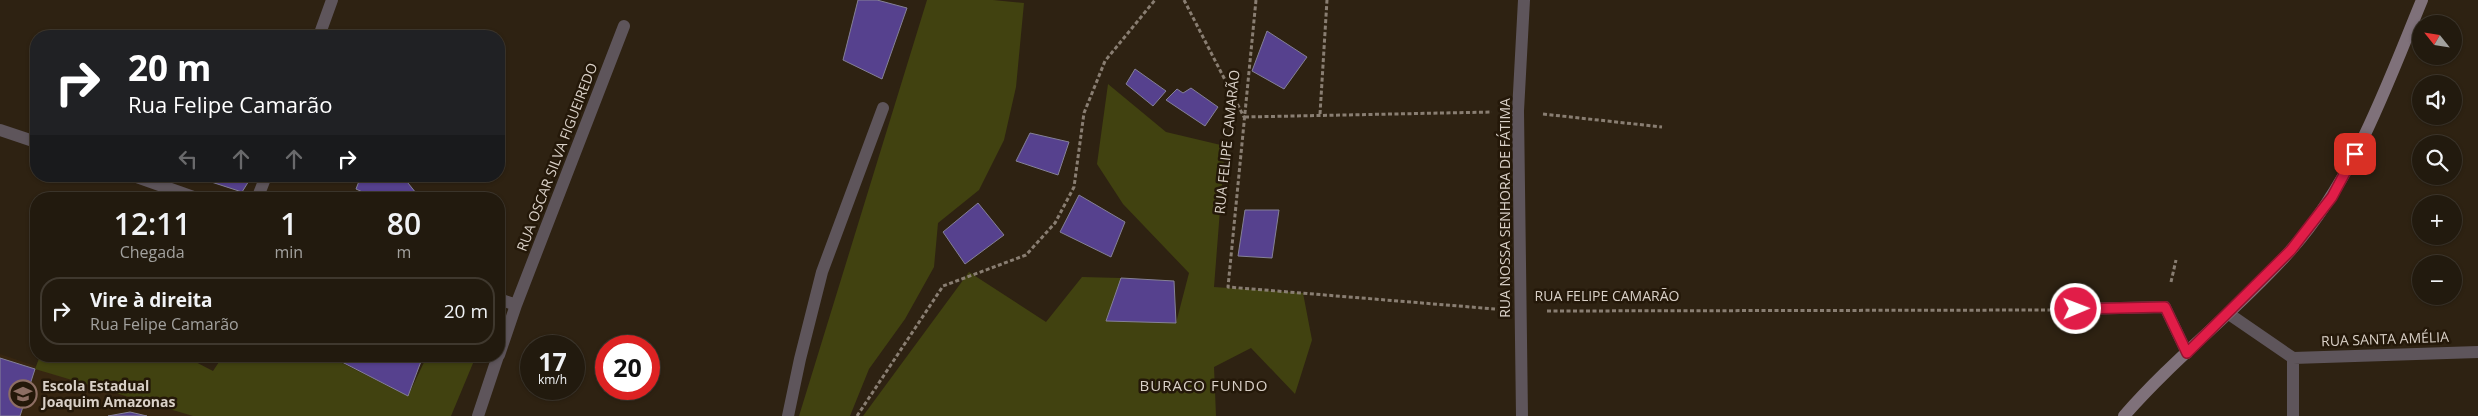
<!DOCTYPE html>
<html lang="pt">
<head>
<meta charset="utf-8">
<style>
	:root { --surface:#221a0e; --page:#2e271c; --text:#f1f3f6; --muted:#a2a19e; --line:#3f382e }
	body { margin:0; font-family:"Open Sans",sans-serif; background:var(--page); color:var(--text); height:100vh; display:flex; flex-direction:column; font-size:19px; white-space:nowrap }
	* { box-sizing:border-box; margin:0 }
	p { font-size:16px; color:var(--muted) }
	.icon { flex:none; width:28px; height:28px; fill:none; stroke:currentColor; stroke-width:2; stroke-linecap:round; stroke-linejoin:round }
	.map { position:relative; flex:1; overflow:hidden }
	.details { position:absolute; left:30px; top:192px; width:475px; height:170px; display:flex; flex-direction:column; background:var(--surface); border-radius:20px; box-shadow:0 1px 4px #0004,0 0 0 1px var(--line) }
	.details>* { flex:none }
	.top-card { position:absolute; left:30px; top:30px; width:475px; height:152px; border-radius:20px; box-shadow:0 1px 4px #0004,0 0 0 1px var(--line); background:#202124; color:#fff; overflow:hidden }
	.needle { width:32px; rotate:300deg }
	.fabs { position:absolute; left:2412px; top:15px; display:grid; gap:10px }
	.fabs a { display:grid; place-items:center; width:50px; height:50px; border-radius:50%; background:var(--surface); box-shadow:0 1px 4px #0004,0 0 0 1px var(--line); font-size:25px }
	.speed { position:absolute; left:520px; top:335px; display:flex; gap:10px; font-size:25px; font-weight:700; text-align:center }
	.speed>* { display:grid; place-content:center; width:65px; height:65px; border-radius:50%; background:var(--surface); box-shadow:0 1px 4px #0004,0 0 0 1px var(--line); line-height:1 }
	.speed small { font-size:12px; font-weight:400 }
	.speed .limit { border:8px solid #d22; background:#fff; color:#111 }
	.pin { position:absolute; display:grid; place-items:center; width:42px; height:42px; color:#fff; margin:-21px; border-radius:10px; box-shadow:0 2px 8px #0006 }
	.me { position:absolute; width:55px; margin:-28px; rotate:89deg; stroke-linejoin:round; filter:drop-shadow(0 0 4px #0008) }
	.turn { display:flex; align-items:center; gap:18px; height:105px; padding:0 15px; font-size:22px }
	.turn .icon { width:65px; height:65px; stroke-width:2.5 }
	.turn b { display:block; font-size:35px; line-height:42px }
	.lanes { display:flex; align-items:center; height:48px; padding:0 15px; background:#0003; justify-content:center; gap:25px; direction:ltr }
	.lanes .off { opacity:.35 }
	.eta { display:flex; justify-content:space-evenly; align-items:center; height:85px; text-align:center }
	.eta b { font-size:30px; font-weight:600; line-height:35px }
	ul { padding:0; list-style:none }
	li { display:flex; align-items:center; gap:15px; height:68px; margin:0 10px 8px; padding:0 5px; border:2px solid var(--line); border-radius:20px }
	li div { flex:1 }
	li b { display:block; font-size:19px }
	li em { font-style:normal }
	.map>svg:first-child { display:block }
	.built { fill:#372611 }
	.green { fill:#414210 }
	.building { fill:#56418e; stroke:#858197 }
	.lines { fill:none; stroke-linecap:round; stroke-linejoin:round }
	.path { stroke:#897e72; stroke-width:3; stroke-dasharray:4 2.5; stroke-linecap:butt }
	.lane { stroke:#5e555b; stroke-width:12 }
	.street { stroke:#5e555b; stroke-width:12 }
	.secondary { stroke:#7f717a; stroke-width:12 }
	.route-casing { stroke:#92132f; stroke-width:12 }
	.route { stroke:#e11d48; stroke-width:9 }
	.labels { text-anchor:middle; stroke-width:5; stroke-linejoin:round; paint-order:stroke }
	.street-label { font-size:14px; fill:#d9d0c7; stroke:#241809 }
	.poi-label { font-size:14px; font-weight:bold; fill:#d9d0c7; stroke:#241809; text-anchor:start }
	.neighbourhood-label { font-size:15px; letter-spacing:1px; fill:#d9d0c7; stroke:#241809 }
</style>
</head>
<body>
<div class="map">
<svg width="2478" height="416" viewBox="0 0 2478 416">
	<rect width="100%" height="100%" fill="#2e2212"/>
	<!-- built -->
	<path class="built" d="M 0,354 L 53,372 L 198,416 L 0,416 Z"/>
	<!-- green -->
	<path class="green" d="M 927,0 L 993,0 L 1024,3 L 1016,87 L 1004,140 L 979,190 L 938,223 L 934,267 L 905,319 L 869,369 L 850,416 L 799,416 Z
		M 1108,84 L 1166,132 L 1225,146 L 1214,287 L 1303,293 L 1312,340 L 1295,394 L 1251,348 L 1214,367 L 1216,416 L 863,416 L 969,272 L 1046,322 L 1082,277 L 1121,278 L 1176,323 L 1189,273 L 1123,204 L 1097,164 Z
		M 40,356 L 184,356 L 213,371 L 223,356 L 343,356 L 342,363 L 408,396 L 427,356 L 476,356 L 451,416 L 193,416 L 35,369 Z"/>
	<!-- building -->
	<path class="building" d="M 858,0 L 877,0 L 907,8 L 882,79 L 843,60 Z
		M 1267,31 L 1307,57 L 1284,89 L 1252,71 Z
		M 1135,69 L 1166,91 L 1153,106 L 1126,84 Z
		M 1191,88 L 1218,107 L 1205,126 L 1166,100 L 1177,89 L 1183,93 Z
		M 1030,133 L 1069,142 L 1058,175 L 1016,161 Z
		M 193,176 L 252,176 L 242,192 Z
		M 361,176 L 407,176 L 408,183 L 416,193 L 412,199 L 378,199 L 356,189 Z
		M 1079,195 L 1125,222 L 1111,257 L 1060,232 Z
		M 978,203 L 1004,235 L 965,264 L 943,232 Z
		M 1245,210 L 1279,210 L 1272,258 L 1238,256 Z
		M 1121,278 L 1174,281 L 1176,323 L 1106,321 Z
		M 345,356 L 423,356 L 408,396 L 342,362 Z
		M 0,358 L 35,369 L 20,416 L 0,416 Z
		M 130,412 L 147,416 L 108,416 Z"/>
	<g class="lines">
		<!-- path -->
		<path class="path" d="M 1184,0 L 1244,117
			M 1256,0 L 1228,287 L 1495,309
			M 1320,114 L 1327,0
			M 1543,114 L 1662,127
			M 1245,117 L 1492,112
			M 2171,282 L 2176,260
			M 1547,311 L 2050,310
			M 857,416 L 943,286 L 1026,255 L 1055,223 L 1074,187 L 1084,113 L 1105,61 L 1155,0"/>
		<!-- lane -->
		<path class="lane" d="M 2075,309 L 2165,307 L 2187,353"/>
		<!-- street -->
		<path class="street" d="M 319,36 L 332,0
			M 0,130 L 36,142
			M 134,176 L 199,199
			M 257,199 L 266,176
			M 499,299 L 516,305
			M 2229,314 L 2293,358 L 2293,416
			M 499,355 L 516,305 L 624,26
			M 2293,358 L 2478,352
			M 478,416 L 498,356
			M 788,416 L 800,359 L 822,272 L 883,108
			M 1522,416 L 1518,111 L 1524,0"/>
		<!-- secondary -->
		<path class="secondary" d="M 2124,416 C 2175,357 2239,309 2291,250 C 2354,179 2386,87 2422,0"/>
	</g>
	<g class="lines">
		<!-- route casing -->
		<g class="route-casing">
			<path id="route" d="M 2076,309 L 2165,307 L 2187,353 L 2291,250 L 2332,197 L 2355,154"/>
		</g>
		<!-- route -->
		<use href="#route" class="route"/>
	</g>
	<!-- icons -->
	<defs>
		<g id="school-ring" transform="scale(1.4375)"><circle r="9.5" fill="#241809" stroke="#8d6e63" stroke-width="1.5"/><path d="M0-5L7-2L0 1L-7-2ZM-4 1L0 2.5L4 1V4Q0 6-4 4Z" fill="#8d6e63"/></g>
	</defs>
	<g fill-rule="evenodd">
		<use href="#school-ring" x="23" y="394"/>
	</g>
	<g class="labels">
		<!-- street labels -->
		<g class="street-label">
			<text transform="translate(1227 142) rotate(-84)" y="5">RUA FELIPE CAMARÃO</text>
			<text transform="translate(557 157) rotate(-69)" y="5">RUA OSCAR SILVA FIGUEIREDO</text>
			<text transform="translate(1505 208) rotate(-90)" y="5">RUA NOSSA SENHORA DE FÁTIMA</text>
			<text x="1607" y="301">RUA FELIPE CAMARÃO</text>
			<text transform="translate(2385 339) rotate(-2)" y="5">RUA SANTA AMÉLIA</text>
		</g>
		<!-- poi labels -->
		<g class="poi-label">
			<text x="42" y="391">Escola Estadual<tspan x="42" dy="16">Joaquim Amazonas</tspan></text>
		</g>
		<!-- neighbourhood labels -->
		<g class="neighbourhood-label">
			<text x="1204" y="391">BURACO FUNDO</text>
		</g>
	</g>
</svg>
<div class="fabs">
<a><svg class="needle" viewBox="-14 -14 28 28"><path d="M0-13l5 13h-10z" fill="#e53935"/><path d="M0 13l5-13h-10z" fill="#a2a19e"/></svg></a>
<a><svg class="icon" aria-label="sound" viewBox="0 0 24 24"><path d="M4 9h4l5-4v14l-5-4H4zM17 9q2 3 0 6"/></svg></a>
<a><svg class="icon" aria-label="search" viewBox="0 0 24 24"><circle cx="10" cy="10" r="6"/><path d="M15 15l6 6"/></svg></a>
<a>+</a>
<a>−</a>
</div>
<div class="speed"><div>17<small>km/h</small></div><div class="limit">20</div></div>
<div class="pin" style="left:2355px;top:154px;background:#d93025"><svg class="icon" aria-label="arrive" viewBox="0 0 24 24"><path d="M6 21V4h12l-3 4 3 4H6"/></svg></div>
<svg class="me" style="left:2076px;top:309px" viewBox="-20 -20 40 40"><circle r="17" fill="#e11d48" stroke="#fff" stroke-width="3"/><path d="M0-11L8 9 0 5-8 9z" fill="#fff"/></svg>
<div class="top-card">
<div class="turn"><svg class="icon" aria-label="right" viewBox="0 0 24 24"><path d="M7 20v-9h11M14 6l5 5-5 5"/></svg><div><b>20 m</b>Rua Felipe Camarão</div></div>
<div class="lanes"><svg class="icon off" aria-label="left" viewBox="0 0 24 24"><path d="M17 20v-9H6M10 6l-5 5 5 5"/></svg><svg class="icon off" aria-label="ahead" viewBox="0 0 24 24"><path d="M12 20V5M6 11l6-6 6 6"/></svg><svg class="icon off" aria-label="ahead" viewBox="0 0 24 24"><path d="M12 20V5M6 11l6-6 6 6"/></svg><svg class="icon" aria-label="right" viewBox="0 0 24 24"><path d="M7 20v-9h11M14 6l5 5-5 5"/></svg></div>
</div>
<section class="details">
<div class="eta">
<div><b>12:11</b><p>Chegada</p></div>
<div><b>1</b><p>min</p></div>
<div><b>80</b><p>m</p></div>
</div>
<ul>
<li><svg class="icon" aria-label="right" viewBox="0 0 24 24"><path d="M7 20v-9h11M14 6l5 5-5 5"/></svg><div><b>Vire à direita</b><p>Rua Felipe Camarão</p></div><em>20 m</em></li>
</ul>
</section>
</div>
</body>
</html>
